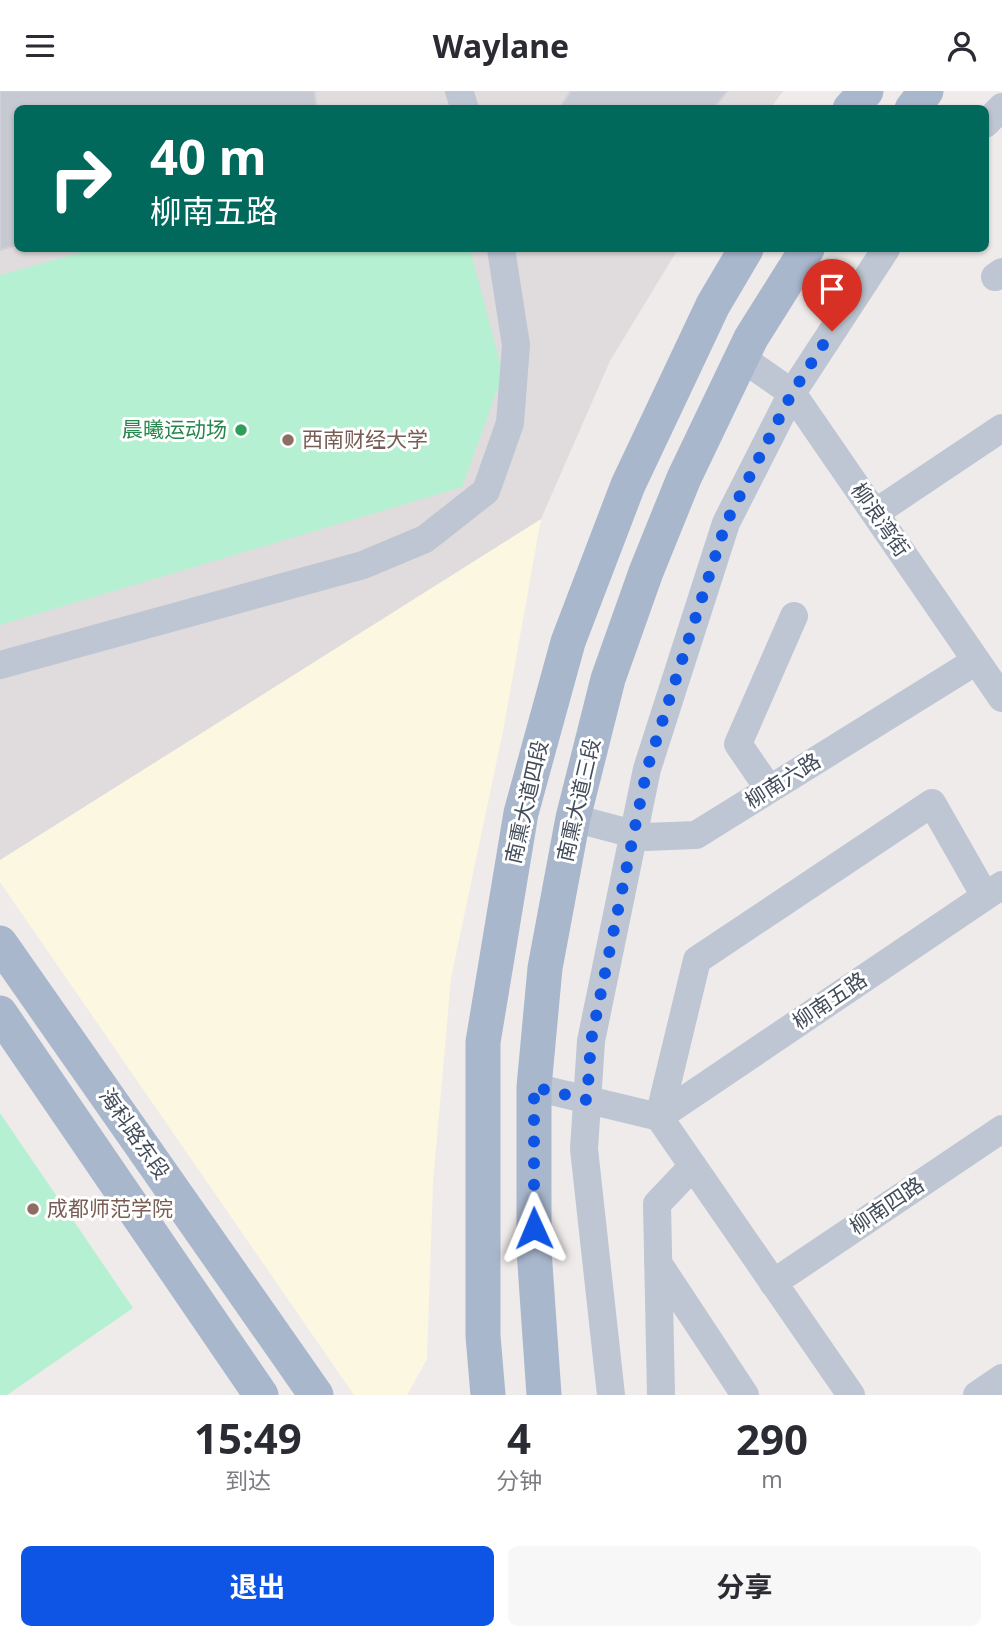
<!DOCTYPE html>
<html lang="zh">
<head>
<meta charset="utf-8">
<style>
	:root { --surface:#fff; --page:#f7f7f7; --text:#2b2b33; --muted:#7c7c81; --accent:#0e55e5 }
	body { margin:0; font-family:"Noto Sans","Noto Sans SC",sans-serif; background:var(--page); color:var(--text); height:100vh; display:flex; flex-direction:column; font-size:26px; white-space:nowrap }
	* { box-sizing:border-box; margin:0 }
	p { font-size:23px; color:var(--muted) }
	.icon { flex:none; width:38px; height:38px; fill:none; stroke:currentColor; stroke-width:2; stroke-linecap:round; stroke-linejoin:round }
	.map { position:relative; height:1304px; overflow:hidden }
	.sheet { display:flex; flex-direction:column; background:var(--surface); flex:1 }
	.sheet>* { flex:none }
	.top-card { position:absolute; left:14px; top:14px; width:975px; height:147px; border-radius:10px; box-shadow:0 2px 5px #0004; background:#00695c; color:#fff; overflow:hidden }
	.pin { position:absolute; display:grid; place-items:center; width:60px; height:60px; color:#fff; margin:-72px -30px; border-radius:50% 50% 50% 0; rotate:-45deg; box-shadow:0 0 7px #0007 }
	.pin .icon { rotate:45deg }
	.me { position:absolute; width:77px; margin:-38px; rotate:359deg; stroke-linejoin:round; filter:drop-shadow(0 0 5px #0008) }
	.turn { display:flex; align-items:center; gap:24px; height:147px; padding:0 21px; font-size:32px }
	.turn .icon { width:91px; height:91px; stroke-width:2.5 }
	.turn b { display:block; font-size:49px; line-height:60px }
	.eta { display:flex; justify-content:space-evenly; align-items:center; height:119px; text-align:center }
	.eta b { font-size:42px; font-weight:700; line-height:49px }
	.primary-button { display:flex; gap:14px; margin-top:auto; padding:14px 21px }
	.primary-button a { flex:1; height:80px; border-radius:10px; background:var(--accent); color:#fff; font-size:28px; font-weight:700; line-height:80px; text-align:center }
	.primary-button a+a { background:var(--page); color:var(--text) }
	header { display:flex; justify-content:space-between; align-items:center; height:91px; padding:0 21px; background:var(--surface); font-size:32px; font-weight:700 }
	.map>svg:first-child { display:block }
	.commercial { fill:#fcf7e1 }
	.education { fill:#e0dcdd }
	.green { fill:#b5f0d2 }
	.building { fill:#c7c9d2; stroke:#cfd0d8; stroke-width:2 }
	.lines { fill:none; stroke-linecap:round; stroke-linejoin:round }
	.minor { stroke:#bdc6d2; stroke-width:28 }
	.major { stroke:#a9b7cd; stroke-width:35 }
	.route { stroke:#0e55e5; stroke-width:12; stroke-dasharray:0 21.6 }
	.leisure-dot { fill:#2e9e5b; stroke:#fff; stroke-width:2.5 }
	.education-dot { fill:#8d6e63; stroke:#fff; stroke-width:2.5 }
	.labels { text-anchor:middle; stroke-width:6; stroke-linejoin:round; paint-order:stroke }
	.leisure-label { font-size:21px; fill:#27864d; stroke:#fff; text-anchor:end }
	.education-label { font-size:21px; fill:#785e54; stroke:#fff; text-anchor:start }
	.street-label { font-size:21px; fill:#434c5a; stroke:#fff }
</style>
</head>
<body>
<header><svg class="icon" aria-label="menu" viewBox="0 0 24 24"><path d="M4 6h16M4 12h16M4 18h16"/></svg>Waylane<svg class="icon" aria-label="person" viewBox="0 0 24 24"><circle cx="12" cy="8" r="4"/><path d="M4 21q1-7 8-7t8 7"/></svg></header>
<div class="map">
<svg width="1002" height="1304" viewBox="0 0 1002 1304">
	<rect width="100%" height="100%" fill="#efebeb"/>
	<!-- commercial -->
	<path class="commercial" d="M 541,428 L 503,640 L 451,887 L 433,1092 L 427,1268 L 407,1304 L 354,1304 L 0,791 L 0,769 Z"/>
	<!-- education -->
	<path class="education" d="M 0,0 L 783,0 L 770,18 L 18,18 L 18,158 L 678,158 L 610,270 L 541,428 L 0,769 Z"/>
	<!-- green -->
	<path class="green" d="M 93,158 L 470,158 L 503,283 L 462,396 L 0,534 L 0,184 Z
		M 0,1022 L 133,1217 L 7,1304 L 0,1304 Z"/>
	<!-- building -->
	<path class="building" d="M 0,0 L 314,0 L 317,18 L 18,18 L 18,154 L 0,159 Z
		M 571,0 L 727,0 L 713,18 L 559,18 Z"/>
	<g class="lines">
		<!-- minor -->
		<path class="minor" d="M 459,0 L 465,18
			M 985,33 L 1002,16
			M 995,186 L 1002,181
			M 742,267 L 792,302 L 1002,607
			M 875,422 L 1002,337
			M 0,574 L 363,474 L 425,448 L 486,400 L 510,332 L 516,254 L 501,158
			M 769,698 L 738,653 L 794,525
			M 573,727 L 645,746 L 696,744 L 976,570
			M 534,996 L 659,1026 L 1002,794
			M 658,1172 L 745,1304
			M 773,1192 L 1002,1038
			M 611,1304 L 584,1058 L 591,950 L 647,678 L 726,432 L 792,302 L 886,158
			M 661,1304 L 657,1113 L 693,1075
			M 851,1304 L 659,1026 L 697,869 L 932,712 L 985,805
			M 977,1304 L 1002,1287"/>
		<!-- major -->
		<path class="major" d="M 850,18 L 866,0
			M 912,18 L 926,0
			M 0,852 L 316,1304
			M 0,922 L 261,1304
			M 488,1304 L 483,1245 L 483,951 L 521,722 L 568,551 L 628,394 L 713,214 L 746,158
			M 544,1304 L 534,1159 L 534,996 L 545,877 L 573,727 L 608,588 L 646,481 L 684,387 L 751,247 L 807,158"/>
	</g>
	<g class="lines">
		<!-- route -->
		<path class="route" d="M 534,1137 L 534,996 L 587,1009 L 591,950 L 647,678 L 726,432 L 792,302 L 832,240"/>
	</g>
	<!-- markers -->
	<circle class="leisure-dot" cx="241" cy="339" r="7"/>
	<g class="education-dot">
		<circle cx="288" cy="349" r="7"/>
		<circle cx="33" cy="1118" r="7"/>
	</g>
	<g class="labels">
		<!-- leisure labels -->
		<g class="leisure-label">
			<text x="227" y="346">晨曦运动场</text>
		</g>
		<!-- education labels -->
		<g class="education-label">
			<text x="302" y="356">西南财经大学</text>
			<text x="47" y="1125">成都师范学院</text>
		</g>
		<!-- street labels -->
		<g class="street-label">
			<text transform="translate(880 429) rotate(55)" y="7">柳浪湾街</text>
			<text transform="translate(783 690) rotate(-32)" y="7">柳南六路</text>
			<text transform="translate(579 709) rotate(-77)" y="7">南熏大道三段</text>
			<text transform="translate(527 711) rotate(-77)" y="7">南熏大道四段</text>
			<text transform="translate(830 910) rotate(-34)" y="7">柳南五路</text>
			<text transform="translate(134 1043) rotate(55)" y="7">海科路东段</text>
			<text transform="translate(887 1115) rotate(-34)" y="7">柳南四路</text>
		</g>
	</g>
</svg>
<div class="pin" style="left:832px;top:240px;background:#d93025"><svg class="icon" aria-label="arrive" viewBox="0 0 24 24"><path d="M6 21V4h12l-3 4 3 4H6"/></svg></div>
<svg class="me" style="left:534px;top:1137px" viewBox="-20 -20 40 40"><path d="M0-17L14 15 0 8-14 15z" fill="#0e55e5" stroke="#fff" stroke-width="4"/></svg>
<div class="top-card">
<div class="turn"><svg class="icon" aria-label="right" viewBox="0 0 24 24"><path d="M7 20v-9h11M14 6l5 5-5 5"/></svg><div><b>40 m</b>柳南五路</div></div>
</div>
</div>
<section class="sheet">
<div class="eta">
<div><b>15:49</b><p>到达</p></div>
<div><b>4</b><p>分钟</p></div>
<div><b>290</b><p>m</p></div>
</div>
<div class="primary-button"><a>退出</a><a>分享</a></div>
</section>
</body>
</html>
